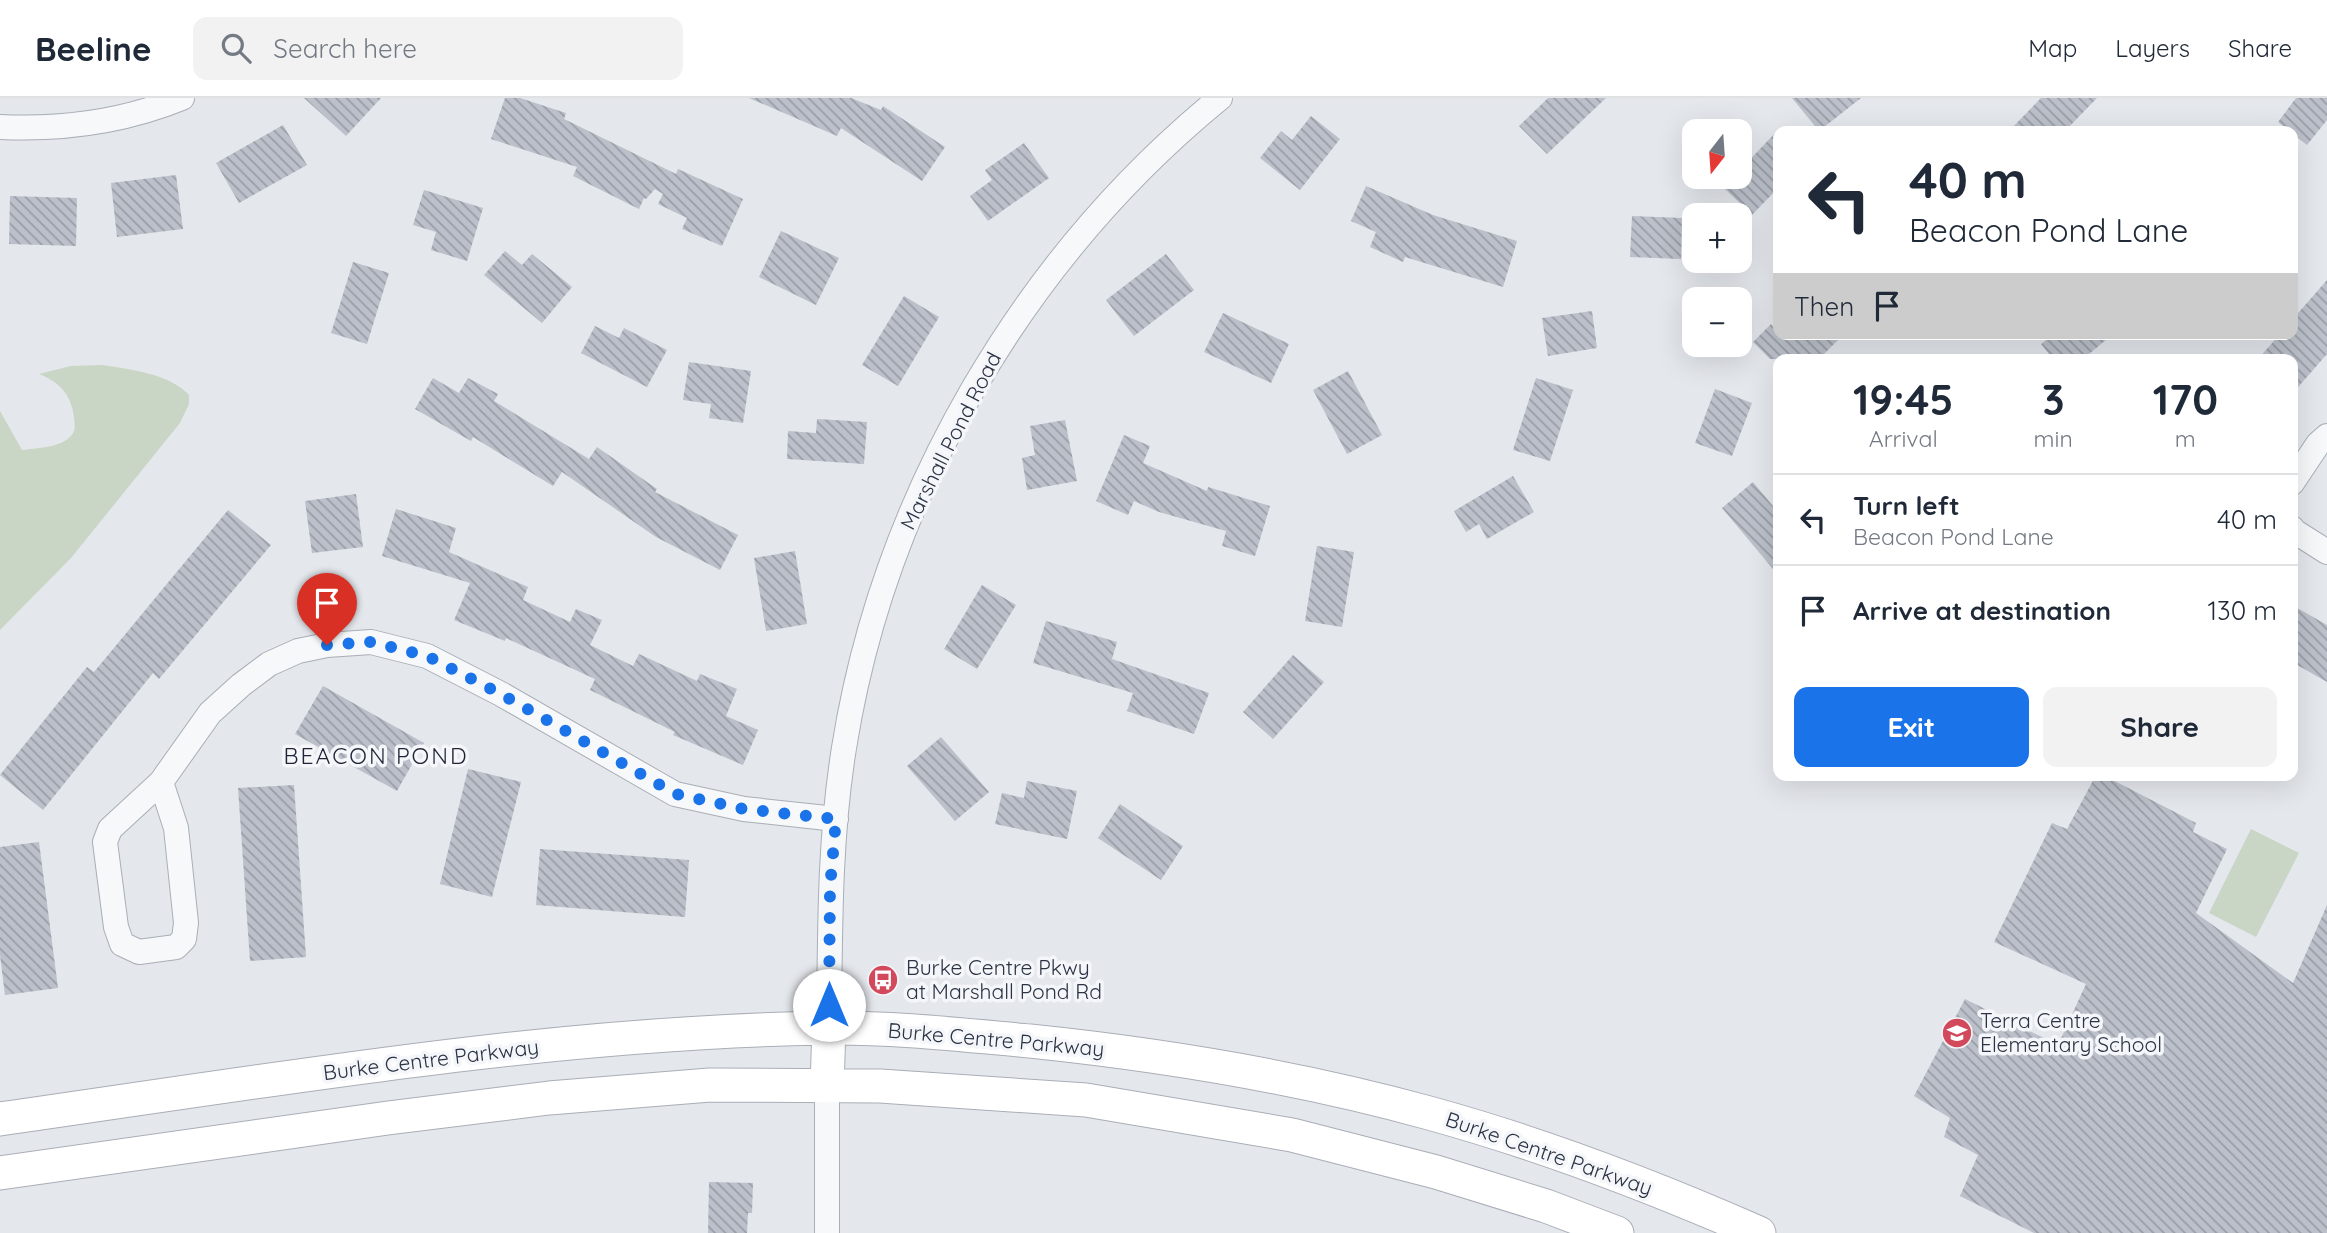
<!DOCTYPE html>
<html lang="en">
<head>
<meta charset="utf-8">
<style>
	:root { --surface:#fff; --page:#f2f2f3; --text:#1f2937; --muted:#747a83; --line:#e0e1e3; --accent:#1a73e8 }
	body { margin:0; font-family:Quicksand,sans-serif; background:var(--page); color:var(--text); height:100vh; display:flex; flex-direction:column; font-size:26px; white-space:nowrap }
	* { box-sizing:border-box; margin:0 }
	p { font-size:23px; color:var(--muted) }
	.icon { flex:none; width:38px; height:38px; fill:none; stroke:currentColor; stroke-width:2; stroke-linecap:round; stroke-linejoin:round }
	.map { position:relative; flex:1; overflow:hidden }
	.panel { position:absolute; left:1773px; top:256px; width:525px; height:427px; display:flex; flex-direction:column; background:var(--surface); border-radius:14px; box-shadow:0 7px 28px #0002 }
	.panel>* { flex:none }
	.guide { position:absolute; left:1773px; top:28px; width:525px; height:214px; border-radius:14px; box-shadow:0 7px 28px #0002; background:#fff; color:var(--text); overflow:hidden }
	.needle { width:46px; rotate:197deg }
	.controls { position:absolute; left:1682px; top:21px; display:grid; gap:14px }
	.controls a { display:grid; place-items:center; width:70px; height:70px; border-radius:14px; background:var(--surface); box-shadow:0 7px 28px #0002; font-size:35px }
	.pin { position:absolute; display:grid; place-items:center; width:60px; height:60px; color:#fff; margin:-72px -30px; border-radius:50% 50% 50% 0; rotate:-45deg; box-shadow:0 0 7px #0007 }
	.pin .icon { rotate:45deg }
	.me { position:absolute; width:77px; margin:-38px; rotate:0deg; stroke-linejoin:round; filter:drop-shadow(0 0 5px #0008) }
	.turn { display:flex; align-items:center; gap:24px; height:147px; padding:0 21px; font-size:32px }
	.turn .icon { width:91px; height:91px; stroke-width:2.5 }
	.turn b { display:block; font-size:49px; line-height:60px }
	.then { display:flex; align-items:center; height:66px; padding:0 21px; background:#0003; gap:14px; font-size:26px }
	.eta { display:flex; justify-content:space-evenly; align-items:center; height:119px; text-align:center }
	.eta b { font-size:42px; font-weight:700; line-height:49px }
	.primary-button { display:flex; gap:14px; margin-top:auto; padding:14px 21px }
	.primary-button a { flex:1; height:80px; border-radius:14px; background:var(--accent); color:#fff; font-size:28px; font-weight:700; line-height:80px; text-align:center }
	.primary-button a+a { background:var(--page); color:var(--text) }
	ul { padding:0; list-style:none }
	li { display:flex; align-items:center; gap:21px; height:91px; padding:0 21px; border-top:2px solid var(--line) }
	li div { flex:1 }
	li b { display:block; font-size:26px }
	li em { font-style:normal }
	header { display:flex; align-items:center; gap:42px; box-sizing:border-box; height:98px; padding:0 35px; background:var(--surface); border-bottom:2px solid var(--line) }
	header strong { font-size:33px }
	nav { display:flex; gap:38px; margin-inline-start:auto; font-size:24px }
	.search { width:490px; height:63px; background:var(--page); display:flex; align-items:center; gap:18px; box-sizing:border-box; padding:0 24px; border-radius:14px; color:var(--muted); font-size:26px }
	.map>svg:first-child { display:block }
	.grass { fill:#c9d6c5 }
	.building { fill:url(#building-back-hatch) }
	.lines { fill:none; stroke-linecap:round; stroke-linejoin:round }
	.street-casing { stroke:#a9aeb7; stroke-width:26 }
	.secondary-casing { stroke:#a9aeb7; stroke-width:35 }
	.street { stroke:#f7f8fa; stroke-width:24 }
	.secondary { stroke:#fff; stroke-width:33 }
	.route { stroke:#1a73e8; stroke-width:12; stroke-dasharray:0 21.6 }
	.labels { text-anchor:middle; stroke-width:7; stroke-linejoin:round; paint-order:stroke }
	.street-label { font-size:21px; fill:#2b3445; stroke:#f4f6f9 }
	.poi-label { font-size:21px; fill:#2b3445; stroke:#f4f6f9; text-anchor:start }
	.neighbourhood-label { font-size:23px; letter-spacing:2px; fill:#1d2536; stroke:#f4f6f9 }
</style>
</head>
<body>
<header>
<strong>Beeline</strong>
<div class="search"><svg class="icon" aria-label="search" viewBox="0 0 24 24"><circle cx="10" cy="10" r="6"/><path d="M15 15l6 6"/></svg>Search here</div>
<nav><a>Map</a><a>Layers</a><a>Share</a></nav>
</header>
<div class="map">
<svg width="2327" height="1135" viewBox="0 0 2327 1135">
	<defs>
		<pattern id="building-back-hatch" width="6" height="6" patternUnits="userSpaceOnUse" patternTransform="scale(1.75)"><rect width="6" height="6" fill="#bbc0ca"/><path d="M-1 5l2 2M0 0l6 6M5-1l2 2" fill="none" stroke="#989da6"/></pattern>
	</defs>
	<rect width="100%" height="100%" fill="#e4e7ec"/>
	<!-- grass -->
	<path class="grass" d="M 103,267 C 132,272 168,275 189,297 L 189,306 L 180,325 L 71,460 L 0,532 L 0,313 L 22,352 C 37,350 57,350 69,340 C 76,334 75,328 74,320 C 72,298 60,284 39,276 L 71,268 Z
		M 2251,731 L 2299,755 L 2256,839 L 2209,815 Z"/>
	<!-- building -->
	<path class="building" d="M 304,0 L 381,0 L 346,38 Z
		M 505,0 L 520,0 L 566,15 L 564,21 L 676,76 L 678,71 L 743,101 L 722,148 L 682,131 L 687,120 L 658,106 L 663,96 L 655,91 L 646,101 L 644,100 L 639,111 L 573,78 L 577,69 L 491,41 Z
		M 749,0 L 851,0 L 881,12 L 883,8 L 945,49 L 922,83 L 841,30 L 837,38 Z
		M 1548,0 L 1606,0 L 1547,56 L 1519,28 Z
		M 1792,0 L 1861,0 L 1819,33 Z
		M 2041,0 L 2097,0 L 2065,33 L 2009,33 Z
		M 2296,0 L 2327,0 L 2327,22 L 2307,47 L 2278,24 Z
		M 1311,18 L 1340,41 L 1300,92 L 1260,60 L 1281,33 L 1292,42 Z
		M 283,27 L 307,67 L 239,105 L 216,65 Z
		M 1778,32 L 1778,90 L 1752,117 L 1723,89 L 1733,79 L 1740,79 L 1740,72 Z
		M 1024,45 L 1049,80 L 988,123 L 970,98 L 992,82 L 985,72 Z
		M 176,77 L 183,131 L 117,139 L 111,85 Z
		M 1366,88 L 1433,117 L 1517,143 L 1503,189 L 1405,159 L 1403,164 L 1370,149 L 1376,134 L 1351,123 Z
		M 424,92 L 483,110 L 467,163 L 431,152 L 436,134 L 413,127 Z
		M 10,98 L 77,100 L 76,148 L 9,146 Z
		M 1632,118 L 1682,120 L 1681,161 L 1630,159 Z
		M 781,133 L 839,160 L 816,207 L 759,179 Z
		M 505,153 L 522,167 L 532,156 L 572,189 L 542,225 L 484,177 Z
		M 1166,156 L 1194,192 L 1134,238 L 1106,202 Z
		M 353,164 L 389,175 L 367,246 L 331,235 Z
		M 2327,182 L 2327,256 L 2292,296 L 2292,261 L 2258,261 L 2280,236 L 2292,236 L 2292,222 Z
		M 904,198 L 939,219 L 898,288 L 862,267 Z
		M 1592,213 L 1597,250 L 1548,258 L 1542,220 Z
		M 1223,215 L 1289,246 L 1271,285 L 1204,254 Z
		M 1771,226 L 1778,236 L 1844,236 L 1819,261 L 1770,261 L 1753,244 Z
		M 595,228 L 619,240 L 624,230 L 667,252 L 647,289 L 581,255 Z
		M 2054,236 L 2113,236 L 2083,261 L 2053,261 L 2041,246 Z
		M 689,264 L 751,273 L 743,325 L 709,320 L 711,306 L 683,302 Z
		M 1348,273 L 1382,337 L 1347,356 L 1313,292 Z
		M 433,280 L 459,295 L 468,280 L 498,296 L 494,303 L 589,361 L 597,349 L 657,391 L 655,394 L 738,437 L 720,472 L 656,439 L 562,374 L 553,388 L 473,339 L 471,343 L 415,311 Z
		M 1536,280 L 1573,292 L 1550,363 L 1513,352 Z
		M 1715,291 L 1752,305 L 1732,358 L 1695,345 Z
		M 817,321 L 867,324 L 864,366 L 787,361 L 788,333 L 816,335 Z
		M 1065,322 L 1077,383 L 1027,392 L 1022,360 L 1035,357 L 1030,328 Z
		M 1124,337 L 1150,348 L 1143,365 L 1207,393 L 1208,389 L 1270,408 L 1255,458 L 1222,448 L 1226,433 L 1159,414 L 1134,403 L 1128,417 L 1096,403 Z
		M 1513,378 L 1534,414 L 1487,441 L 1479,426 L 1466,434 L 1454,413 Z
		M 1753,384 L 1778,414 L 1778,477 L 1722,410 Z
		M 356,396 L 363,449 L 312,455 L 305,403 Z
		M 396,411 L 456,430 L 449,454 L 528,489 L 523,502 L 570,524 L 576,511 L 602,522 L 590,547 L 633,568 L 639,556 L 697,583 L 700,576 L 737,591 L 726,618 L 758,632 L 743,667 L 673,637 L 675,634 L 590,592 L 595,581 L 506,540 L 505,543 L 454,522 L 470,485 L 382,458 Z
		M 228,412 L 271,447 L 159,581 L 153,575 L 43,712 L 0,677 L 87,569 L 94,574 Z
		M 1317,448 L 1354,454 L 1342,529 L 1305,523 Z
		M 795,453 L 807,526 L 766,533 L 754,460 Z
		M 982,487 L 1016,507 L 977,571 L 944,551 Z
		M 2292,507 L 2327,527 L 2327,584 L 2292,564 Z
		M 1046,523 L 1117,544 L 1112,561 L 1209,595 L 1194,636 L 1127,613 L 1133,595 L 1033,565 Z
		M 1293,557 L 1324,584 L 1273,641 L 1243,614 Z
		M 323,588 L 424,645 L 397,693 L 295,636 Z
		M 941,639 L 989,694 L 955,723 L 907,668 Z
		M 468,671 L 521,684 L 492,799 L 440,786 Z
		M 2096,677 L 2103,677 L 2196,725 L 2193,734 L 2227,751 L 2196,815 L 2293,885 L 2327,807 L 2327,1135 L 2034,1135 L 1960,1098 L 1978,1057 L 1944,1039 L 1950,1020 L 1914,998 L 1965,901 L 2058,947 L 2086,886 L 1994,844 L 2052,725 L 2067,731 Z
		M 1027,683 L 1077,693 L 1067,741 L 995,726 L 1002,695 L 1024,700 Z
		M 294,687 L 306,859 L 250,863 L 238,690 Z
		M 1120,706 L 1183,748 L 1161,782 L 1098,740 Z
		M 39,744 L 58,890 L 5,897 L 0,857 L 0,749 Z
		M 540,751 L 689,762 L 685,819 L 536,807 Z
		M 709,1084 L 753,1085 L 752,1115 L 748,1115 L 747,1135 L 708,1135 Z"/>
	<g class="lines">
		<!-- street casing -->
		<g class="street-casing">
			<path id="street" d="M 0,29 C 63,32 123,24 182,0
				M 2292,385 L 2318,346 L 2327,338
				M 2292,430 L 2294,433 L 2327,454
				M 161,684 L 176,730 L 186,825 L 184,841 L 176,849 L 139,854 L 122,846 L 116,829 L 105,744 L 110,731 L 161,684 L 210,615 L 241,587 L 269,566 L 298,553 L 327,547 L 371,544 L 427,558 L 501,596 L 675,696 L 744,711 L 836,721
				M 829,930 C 830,837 829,743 844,650 C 884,398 1023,161 1220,0
				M 827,1135 L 827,987"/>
		</g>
		<!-- secondary casing -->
		<g class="secondary-casing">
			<path id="secondary" d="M 827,987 L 829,930
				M 0,1021 C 274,982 547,935 824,930 C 891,929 963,937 1030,943 C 1165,957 1299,979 1429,1015 C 1542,1046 1652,1088 1759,1135
				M 0,1075 L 388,1020 L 549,1000 L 710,987 L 880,988 L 1086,1002 L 1292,1037 L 1436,1074 L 1546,1108 L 1617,1135"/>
		</g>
		<!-- street -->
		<use href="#street" class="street"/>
		<!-- secondary -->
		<use href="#secondary" class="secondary"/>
	</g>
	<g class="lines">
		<!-- route -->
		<path class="route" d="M 327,547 L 371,544 L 427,558 L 501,596 L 676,696 L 744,711 L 836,721 L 830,790 L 829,907"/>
	</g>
	<!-- icons -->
	<defs>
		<g id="bus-disc" transform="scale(1.575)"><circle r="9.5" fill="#d1495b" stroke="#f4f6f9"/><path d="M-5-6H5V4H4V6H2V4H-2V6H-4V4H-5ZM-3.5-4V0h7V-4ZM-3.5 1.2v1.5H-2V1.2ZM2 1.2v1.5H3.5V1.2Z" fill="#fff"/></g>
		<g id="school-disc" transform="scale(1.575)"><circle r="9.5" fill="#d1495b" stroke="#f4f6f9"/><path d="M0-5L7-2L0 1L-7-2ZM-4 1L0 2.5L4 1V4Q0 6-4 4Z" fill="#fff"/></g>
	</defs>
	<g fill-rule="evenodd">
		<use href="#bus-disc" x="883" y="882"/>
		<use href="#school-disc" x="1957" y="935"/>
	</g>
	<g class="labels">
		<!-- street labels -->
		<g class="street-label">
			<text transform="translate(951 343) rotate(-63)" y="7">Marshall Pond Road</text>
			<text transform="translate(996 942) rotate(5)" y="7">Burke Centre Parkway</text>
			<text transform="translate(431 962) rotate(-7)" y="7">Burke Centre Parkway</text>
			<text transform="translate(1549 1056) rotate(19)" y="7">Burke Centre Parkway</text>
		</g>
		<!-- poi labels -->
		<g class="poi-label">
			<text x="906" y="877">Burke Centre Pkwy<tspan x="906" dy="24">at Marshall Pond Rd</tspan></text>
			<text x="1980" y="930">Terra Centre<tspan x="1980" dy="24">Elementary School</tspan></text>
		</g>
		<!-- neighbourhood labels -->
		<g class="neighbourhood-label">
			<text x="376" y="666">BEACON POND</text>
		</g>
	</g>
</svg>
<div class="controls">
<a><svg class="needle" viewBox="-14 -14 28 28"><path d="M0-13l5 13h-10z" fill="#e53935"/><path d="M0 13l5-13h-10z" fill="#747a83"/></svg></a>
<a>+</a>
<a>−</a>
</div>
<div class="pin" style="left:327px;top:547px;background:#d93025"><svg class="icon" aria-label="arrive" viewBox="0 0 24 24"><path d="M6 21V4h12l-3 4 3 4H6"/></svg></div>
<svg class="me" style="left:829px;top:907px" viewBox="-20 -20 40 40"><circle r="19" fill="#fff"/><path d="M0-13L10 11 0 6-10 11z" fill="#1a73e8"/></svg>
<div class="guide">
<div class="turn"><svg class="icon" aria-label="left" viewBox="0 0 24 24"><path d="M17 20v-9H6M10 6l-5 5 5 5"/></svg><div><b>40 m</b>Beacon Pond Lane</div></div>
<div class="then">Then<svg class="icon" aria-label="arrive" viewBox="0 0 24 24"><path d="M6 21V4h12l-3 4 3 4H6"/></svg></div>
</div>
<section class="panel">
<div class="eta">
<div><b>19:45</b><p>Arrival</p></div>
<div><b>3</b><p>min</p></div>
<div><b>170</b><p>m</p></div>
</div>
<ul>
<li><svg class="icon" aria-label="left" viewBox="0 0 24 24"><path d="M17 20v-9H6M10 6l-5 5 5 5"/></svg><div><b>Turn left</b><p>Beacon Pond Lane</p></div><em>40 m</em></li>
<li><svg class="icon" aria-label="arrive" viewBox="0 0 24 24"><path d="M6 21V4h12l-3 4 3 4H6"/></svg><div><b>Arrive at destination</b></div><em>130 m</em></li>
</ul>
<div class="primary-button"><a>Exit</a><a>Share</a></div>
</section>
</div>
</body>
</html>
